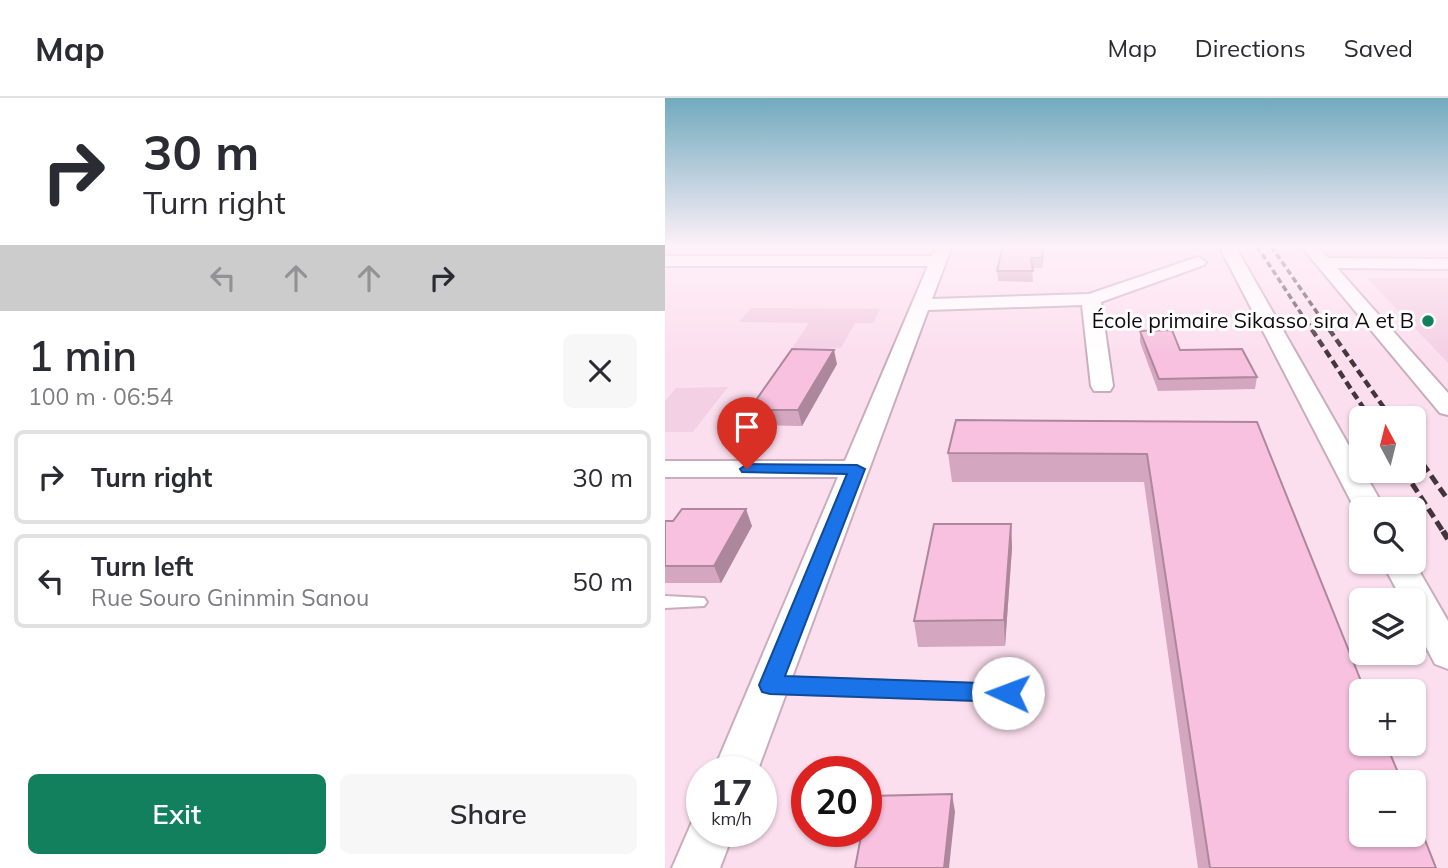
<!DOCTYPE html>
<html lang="en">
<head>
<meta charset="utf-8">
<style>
	:root { --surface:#fff; --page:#f7f7f7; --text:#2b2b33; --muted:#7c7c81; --line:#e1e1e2; --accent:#13805d }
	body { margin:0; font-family:Mulish,sans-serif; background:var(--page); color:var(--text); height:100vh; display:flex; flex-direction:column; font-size:26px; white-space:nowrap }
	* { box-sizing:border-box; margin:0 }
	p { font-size:23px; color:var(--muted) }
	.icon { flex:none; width:38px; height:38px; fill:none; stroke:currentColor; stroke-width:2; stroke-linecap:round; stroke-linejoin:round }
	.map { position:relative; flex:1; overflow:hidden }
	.panel { display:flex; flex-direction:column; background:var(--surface); width:665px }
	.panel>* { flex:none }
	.hud { background:#fff; color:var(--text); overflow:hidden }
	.needle { width:46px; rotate:353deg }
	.controls { position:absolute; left:684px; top:308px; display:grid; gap:14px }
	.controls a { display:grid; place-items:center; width:77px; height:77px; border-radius:10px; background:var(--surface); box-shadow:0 2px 5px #0004; font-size:35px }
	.speed { position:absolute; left:21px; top:658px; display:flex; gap:14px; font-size:35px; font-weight:700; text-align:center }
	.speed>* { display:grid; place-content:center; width:91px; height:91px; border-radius:50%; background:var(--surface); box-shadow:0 2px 5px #0004; line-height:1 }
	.speed small { font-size:18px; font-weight:400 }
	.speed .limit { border:10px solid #d22; background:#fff; color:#111 }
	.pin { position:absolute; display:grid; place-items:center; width:60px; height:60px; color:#fff; margin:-72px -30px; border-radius:50% 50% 50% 0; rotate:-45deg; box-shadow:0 0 7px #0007 }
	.pin .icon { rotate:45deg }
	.me { position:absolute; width:77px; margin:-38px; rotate:272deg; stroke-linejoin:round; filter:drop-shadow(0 0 5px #0008) }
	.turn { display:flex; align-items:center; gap:24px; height:147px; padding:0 28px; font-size:32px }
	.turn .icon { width:91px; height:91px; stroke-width:2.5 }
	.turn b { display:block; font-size:49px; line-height:60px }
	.lanes { display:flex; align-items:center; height:66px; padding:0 28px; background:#0003; justify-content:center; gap:35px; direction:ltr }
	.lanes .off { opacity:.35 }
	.round { display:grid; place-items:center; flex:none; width:74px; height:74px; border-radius:10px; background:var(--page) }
	.headline { display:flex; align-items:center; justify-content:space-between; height:119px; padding:0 28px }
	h1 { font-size:42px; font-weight:600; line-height:52px }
	.button { display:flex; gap:14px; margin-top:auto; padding:14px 28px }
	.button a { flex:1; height:80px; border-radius:10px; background:var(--accent); color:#fff; font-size:28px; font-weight:600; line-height:80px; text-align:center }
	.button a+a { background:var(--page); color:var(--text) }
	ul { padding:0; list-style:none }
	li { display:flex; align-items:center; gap:21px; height:94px; margin:0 14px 10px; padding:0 14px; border:4px solid var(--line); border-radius:10px }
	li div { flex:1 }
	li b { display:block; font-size:26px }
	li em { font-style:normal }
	header { display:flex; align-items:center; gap:42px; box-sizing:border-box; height:98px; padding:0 35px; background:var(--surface); border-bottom:2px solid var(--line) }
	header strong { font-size:33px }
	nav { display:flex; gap:38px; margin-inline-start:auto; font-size:24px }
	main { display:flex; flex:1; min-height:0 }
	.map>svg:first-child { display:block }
	.built { fill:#f4d0e4 }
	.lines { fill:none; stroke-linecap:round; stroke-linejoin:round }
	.lane-casing { stroke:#c9adbc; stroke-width:4 }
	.street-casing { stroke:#c9adbc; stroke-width:4 }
	.lane { fill:#fff; fill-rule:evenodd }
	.street { fill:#fff; fill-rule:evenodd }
	.rail-far3 { stroke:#42353c; stroke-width:3.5; stroke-dasharray:6 3.5; stroke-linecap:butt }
	.rail-far2 { stroke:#42353c; stroke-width:4.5; stroke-dasharray:8 4.5; stroke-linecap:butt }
	.rail-far1 { stroke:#42353c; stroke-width:5; stroke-dasharray:10 5; stroke-linecap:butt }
	.rail { stroke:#42353c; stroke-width:6; stroke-dasharray:13 6; stroke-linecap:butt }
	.wall { fill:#d4a6c0 }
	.shaded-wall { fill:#ad879c }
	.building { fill:#f7c1df; stroke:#ad879c; stroke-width:2 }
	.route { fill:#1a73e8; stroke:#114b97; stroke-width:2 }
	.poi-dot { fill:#13805d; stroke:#fff; stroke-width:2.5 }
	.labels { text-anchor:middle; stroke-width:6; stroke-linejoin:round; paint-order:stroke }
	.far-poi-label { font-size:21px; fill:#11080d; stroke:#fff; text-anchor:end }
</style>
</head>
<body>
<header>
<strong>Map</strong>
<nav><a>Map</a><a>Directions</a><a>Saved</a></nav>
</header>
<main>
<section class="panel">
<div class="hud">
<div class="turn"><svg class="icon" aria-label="right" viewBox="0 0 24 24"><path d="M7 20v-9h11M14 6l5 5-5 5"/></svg><div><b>30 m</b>Turn right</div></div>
<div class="lanes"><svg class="icon off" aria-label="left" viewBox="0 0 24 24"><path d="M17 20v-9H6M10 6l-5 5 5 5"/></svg><svg class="icon off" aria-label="ahead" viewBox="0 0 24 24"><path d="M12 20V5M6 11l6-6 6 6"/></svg><svg class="icon off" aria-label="ahead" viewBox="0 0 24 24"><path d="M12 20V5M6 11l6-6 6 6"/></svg><svg class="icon" aria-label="right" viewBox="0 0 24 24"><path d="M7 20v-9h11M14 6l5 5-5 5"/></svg></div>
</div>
<div class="headline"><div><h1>1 min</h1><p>100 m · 06:54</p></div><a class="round"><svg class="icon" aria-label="close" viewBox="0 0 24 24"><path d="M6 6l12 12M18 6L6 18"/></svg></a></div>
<ul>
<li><svg class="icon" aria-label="right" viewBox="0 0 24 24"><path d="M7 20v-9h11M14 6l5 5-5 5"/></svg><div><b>Turn right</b></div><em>30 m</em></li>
<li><svg class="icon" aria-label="left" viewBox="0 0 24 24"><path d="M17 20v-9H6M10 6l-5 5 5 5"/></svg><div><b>Turn left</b><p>Rue Souro Gninmin Sanou</p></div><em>50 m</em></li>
</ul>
<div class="button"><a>Exit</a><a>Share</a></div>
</section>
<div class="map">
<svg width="783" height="770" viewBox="0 0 783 770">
	<rect width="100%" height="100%" fill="#fcdfef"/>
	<!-- built -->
	<path class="built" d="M 702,180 L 783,180 L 783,265 Z
		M 86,210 L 215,211 L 208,225 L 190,225 L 176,250 L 127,250 L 144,225 L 74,224 Z
		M 63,289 L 28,334 L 0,334 L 0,303 L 11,290 Z"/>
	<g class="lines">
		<!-- lane casing -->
		<g class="lane-casing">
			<path id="lane" d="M 0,498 L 39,500 L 42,504 L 39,508 L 0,510 Z
				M 106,579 L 343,587 L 350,589 L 353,595 L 350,601 L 343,603 L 106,595 L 99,593 L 96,587 L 99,581 Z"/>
		</g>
		<!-- street casing -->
		<g class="street-casing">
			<path id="street" d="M 271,148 L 287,148 L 267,201 L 424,196 L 527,161 L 533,159 L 541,164 L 539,167 L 436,204 L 448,288 L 445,293 L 429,293 L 426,288 L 417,207 L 263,212 L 92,674 L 48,674 L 173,379 L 0,379 L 0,363 L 180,363 L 263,168 L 0,168 L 0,158 L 267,158 Z
				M 554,148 L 570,148 L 720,411 L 696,411 L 696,418 L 690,411 Z
				M 636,148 L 652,148 L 663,160 L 783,161 L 783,171 L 672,170 L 783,295 L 783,317 L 775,315 Z
				M 717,464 L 749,464 L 783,523 L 783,571 L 770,566 L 749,526 L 749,502 L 737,502 Z
				M 37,714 L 37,733 L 69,733 L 55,770 L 7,770 L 30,717 Z"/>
		</g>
		<!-- lane -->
		<use href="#lane" class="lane"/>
		<!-- street -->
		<use href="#street" class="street"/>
		<!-- rail-far3 -->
		<path class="rail-far3" d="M 592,148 L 641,223
			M 606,148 L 658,223"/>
		<!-- rail-far2 -->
		<path class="rail-far2" d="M 640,221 L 703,317
			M 657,221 L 724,317"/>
		<!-- rail-far1 -->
		<path class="rail-far1" d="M 702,315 L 705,320
			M 723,315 L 726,320
			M 749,353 L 783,402
			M 739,373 L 779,435"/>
		<!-- rail -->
		<path class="rail" d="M 778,433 L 783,441"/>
	</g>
	<!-- wall -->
	<path class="wall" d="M 338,148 L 380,148 L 377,170 L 367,170 L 368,184 L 333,183 L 332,173 Z
		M 475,233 L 515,252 L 592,279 L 590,291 L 493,293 L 475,244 Z
		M 172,266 L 137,328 L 88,327 L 84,312 Z
		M 592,324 L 771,770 L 533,770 L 479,384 L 287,384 L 283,355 Z
		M 0,423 L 87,428 L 56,485 L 0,485 Z
		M 346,426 L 347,450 L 340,548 L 253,549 L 249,523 Z"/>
	<!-- shaded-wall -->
	<path class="shaded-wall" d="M 378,148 L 380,148 L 377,170 L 377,160 Z
		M 169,252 L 172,266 L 137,328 L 133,312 Z
		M 81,411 L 87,428 L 56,485 L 49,468 Z
		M 346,426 L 347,450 L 340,548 L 339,522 Z
		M 287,696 L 290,714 L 284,770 L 279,770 Z"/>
	<!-- building -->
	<path class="building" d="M 338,148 L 378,148 L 377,160 L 366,160 L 368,173 L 332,173 Z
		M 507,232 L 515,252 L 577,251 L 592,279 L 494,281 L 475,233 Z
		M 127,251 L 169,252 L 133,312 L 84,312 Z
		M 291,322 L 592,324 L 700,593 L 696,593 L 696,646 L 721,646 L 737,684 L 696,684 L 696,737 L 749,737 L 749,714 L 771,770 L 545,770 L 482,356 L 283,355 Z
		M 17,411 L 81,411 L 49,468 L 0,468 L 0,423 L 8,423 Z
		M 269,426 L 346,426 L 339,522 L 249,523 Z
		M 287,696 L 279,770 L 190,770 L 197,733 L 201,733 L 201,710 L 204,698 Z"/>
	<!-- sky -->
	<linearGradient id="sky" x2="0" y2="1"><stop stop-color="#71aabe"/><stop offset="0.58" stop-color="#fef1f8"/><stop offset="1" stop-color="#fef1f8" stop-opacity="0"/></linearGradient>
	<rect width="783" height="256" fill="url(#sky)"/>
	<!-- route -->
	<path class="route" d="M 82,366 L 192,367 L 200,371 L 120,578 L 343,586 L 351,588 L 354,595 L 351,602 L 343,604 L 105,596 L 97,594 L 94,587 L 182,376 L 77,374 L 75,371 Z"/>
	<!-- markers -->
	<circle class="poi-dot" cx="763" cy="223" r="7"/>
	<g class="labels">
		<!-- far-poi labels -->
		<g class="far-poi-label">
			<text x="749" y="230">École primaire Sikasso sira A et B</text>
		</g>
	</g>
</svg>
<div class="controls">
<a><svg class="needle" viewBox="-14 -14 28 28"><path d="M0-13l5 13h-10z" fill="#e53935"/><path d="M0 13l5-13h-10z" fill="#7c7c81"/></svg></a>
<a><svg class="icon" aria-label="search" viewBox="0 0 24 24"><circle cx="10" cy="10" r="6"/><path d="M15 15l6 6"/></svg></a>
<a><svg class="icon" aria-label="layers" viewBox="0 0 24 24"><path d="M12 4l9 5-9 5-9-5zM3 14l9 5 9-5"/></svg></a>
<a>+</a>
<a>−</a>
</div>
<div class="speed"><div>17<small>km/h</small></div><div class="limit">20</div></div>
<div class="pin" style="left:82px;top:371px;background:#d93025"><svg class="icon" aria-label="arrive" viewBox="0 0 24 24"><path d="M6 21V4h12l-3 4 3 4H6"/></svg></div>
<svg class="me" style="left:343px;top:595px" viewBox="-20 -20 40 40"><circle r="19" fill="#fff"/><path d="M0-13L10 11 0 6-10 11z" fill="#1a73e8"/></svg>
</div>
</main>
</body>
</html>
